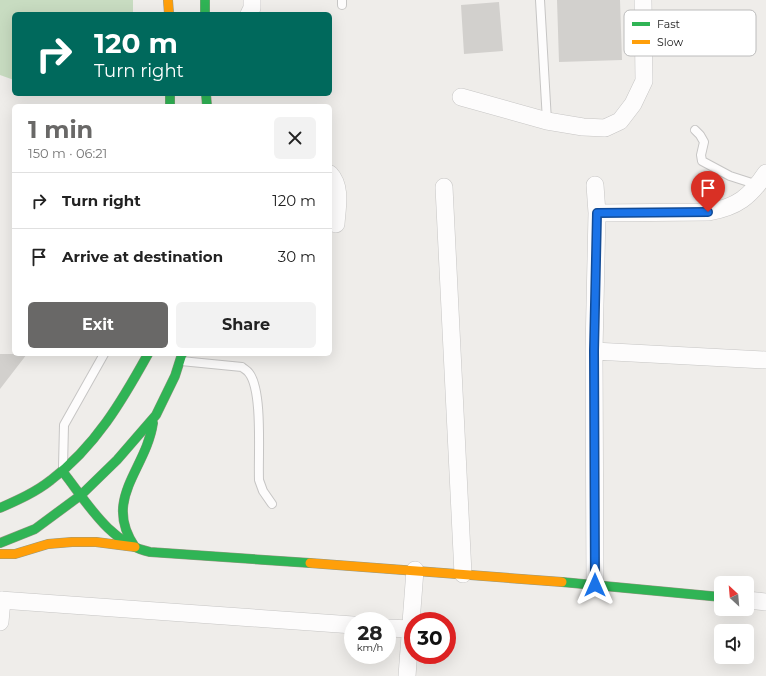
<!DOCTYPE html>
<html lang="en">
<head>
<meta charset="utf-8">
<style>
	:root { --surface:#fff; --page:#f2f2f2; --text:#222; --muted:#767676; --line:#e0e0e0; --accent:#696867 }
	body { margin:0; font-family:Montserrat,sans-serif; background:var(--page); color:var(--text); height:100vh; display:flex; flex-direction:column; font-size:15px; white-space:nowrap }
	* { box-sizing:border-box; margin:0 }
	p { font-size:13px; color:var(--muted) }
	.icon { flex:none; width:22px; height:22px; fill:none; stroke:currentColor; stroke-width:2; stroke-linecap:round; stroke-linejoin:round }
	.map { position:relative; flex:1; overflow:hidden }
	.details { position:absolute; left:12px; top:104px; width:320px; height:252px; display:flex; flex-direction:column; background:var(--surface); border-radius:6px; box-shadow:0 4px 16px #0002 }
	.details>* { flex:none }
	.top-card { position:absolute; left:12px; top:12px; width:320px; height:84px; border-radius:6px; box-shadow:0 4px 16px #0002; background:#00695c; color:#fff; overflow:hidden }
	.needle { width:26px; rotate:334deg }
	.fabs { position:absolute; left:714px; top:576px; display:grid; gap:8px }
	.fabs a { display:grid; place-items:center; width:40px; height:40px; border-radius:6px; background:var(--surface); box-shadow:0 4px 16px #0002; font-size:20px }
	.speed { position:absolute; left:344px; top:612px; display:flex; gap:8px; font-size:20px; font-weight:700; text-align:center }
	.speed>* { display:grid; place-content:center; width:52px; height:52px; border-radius:50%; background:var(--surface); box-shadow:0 4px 16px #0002; line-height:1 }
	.speed small { font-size:10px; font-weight:400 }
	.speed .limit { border:6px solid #d22; background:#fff; color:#111 }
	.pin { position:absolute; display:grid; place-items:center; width:34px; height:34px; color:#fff; margin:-41px -17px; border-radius:50% 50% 50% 0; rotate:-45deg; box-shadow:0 0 4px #0007 }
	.pin .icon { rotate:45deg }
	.me { position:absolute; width:44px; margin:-22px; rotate:0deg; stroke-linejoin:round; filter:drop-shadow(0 0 3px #0008) }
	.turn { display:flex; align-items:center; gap:14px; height:84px; padding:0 16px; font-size:18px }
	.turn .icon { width:52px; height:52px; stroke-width:2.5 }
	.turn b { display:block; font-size:28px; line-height:34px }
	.round { display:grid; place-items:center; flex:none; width:42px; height:42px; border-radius:6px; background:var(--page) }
	.overview { display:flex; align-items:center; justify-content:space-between; height:68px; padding:0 16px }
	h1 { font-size:24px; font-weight:700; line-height:30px; color:var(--accent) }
	.cta { display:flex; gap:8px; margin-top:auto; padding:8px 16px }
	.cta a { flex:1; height:46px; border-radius:6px; background:var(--accent); color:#fff; font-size:16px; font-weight:700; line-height:46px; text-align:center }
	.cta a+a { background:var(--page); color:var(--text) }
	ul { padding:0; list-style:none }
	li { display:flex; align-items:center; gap:12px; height:56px; padding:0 16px; border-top:1px solid var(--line) }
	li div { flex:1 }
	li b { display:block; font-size:15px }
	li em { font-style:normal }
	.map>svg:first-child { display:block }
	.forest { fill:#c8dcc1 }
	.building { fill:#d2d0cd }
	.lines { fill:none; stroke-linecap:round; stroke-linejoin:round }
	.lane-casing { stroke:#c6c5c4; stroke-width:10 }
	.street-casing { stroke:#c6c5c4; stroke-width:18 }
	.fast-casing { stroke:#959882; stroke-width:10 }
	.slow-casing { stroke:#959882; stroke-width:10 }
	.lane { stroke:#fdfcfc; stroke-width:8 }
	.street { stroke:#fdfcfc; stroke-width:17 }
	.fast { stroke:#30b455; stroke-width:9 }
	.slow { stroke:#ff9f0a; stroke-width:9 }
	.route-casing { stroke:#114b97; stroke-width:10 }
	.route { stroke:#1a73e8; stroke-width:7 }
	.key { fill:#fff; stroke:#bcbcbc; stroke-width:1 }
	.key-label { font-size:11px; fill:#212121 }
</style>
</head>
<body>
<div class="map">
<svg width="766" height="676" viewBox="0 0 766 676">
	<rect width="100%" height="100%" fill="#efedea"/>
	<!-- forest -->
	<path class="forest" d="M 0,0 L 133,0 L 133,14 L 14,14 L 14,80 L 0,75 Z"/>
	<!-- building -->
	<path class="building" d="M 557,0 L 620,0 L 622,60 L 559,62 Z
		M 499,2 L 503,51 L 464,54 L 461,5 Z
		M 0,354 L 27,354 L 0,389 Z"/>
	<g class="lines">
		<!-- lane casing -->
		<g class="lane-casing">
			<path id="lane" d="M 342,0 L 342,5
				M 540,0 L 547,121
				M 695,130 L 700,135 L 704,142 L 701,155 L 702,161 L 730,176 L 758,185
				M 181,361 L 242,367 C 244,369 247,370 249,373 C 263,391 258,455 259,480 L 263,491 L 272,504
				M 63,467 L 64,425 L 104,354"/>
		</g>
		<!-- street casing -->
		<g class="street-casing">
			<path id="street" d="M 249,14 L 252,8 L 252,0
				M 461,97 L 547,121 L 583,127 L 605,128 L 620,121 L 633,104 L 644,81 L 643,0
				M 330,174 C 342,187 337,208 336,224
				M 444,187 L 463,574
				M 597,213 L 709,212 C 737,207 750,197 766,173
				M 594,351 L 766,360
				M 595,585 L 594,351 L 597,213 L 595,185
				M 0,600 L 353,625
				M 747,600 L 766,602
				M 0,622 L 2,600
				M 387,628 L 411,629
				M 407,676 L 415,570"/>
		</g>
		<!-- fast casing -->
		<g class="fast-casing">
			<path id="fast" d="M 205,0 L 205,14
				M 170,94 L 170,106
				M 206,94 L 207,106
				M 63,472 C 86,501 110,544 150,552 L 310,563
				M 0,508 C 18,500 36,492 51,480 C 95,447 122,401 148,354
				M 0,543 L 35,529 L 81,495 L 117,460 L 156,415 L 175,376 L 182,354
				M 135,547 C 102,499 146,470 153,423
				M 562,582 L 721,597"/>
		</g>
		<!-- slow casing -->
		<g class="slow-casing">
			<path id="slow" d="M 168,0 L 169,14
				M 0,554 L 15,554 L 48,544 L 72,542 L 96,542 L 135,547
				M 310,563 L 562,582"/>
		</g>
		<!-- lane -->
		<use href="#lane" class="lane"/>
		<!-- street -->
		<use href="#street" class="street"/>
		<!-- fast -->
		<use href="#fast" class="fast"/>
		<!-- slow -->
		<use href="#slow" class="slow"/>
	</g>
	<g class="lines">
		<!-- route casing -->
		<g class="route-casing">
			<path id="route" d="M 595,585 L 594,351 L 597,213 L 708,212"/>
		</g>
		<!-- route -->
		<use href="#route" class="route"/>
	</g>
	<!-- legend -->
	<rect x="624" y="10" width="132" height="46" rx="6" class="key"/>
	<rect x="632" y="22" width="18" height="4" fill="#30b455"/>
	<rect x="632" y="40" width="18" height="4" fill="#ff9f0a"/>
	<g class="key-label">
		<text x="657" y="28">Fast</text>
		<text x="657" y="46">Slow</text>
	</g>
</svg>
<div class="fabs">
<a><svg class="needle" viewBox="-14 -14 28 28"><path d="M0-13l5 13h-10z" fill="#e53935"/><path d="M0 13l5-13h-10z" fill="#767676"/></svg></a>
<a><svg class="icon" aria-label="sound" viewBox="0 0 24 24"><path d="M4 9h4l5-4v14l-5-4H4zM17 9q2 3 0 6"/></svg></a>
</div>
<div class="speed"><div>28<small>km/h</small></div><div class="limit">30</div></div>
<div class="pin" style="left:708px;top:212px;background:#d93025"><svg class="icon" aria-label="arrive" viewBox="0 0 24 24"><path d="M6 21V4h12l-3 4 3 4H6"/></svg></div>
<svg class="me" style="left:595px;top:585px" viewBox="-20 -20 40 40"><path d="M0-17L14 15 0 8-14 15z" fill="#1a73e8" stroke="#fff" stroke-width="4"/></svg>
<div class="top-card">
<div class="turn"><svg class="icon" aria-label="right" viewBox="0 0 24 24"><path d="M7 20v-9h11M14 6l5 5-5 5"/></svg><div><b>120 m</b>Turn right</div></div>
</div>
<section class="details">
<div class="overview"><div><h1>1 min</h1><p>150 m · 06:21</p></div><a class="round"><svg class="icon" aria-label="close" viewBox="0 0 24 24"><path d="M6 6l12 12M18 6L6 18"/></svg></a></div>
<ul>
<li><svg class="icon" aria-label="right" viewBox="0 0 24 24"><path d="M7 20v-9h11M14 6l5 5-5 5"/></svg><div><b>Turn right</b></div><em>120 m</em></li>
<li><svg class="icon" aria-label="arrive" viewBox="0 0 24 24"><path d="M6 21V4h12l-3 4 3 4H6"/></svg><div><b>Arrive at destination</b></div><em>30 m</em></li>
</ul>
<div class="cta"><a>Exit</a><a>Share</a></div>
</section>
</div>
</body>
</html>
